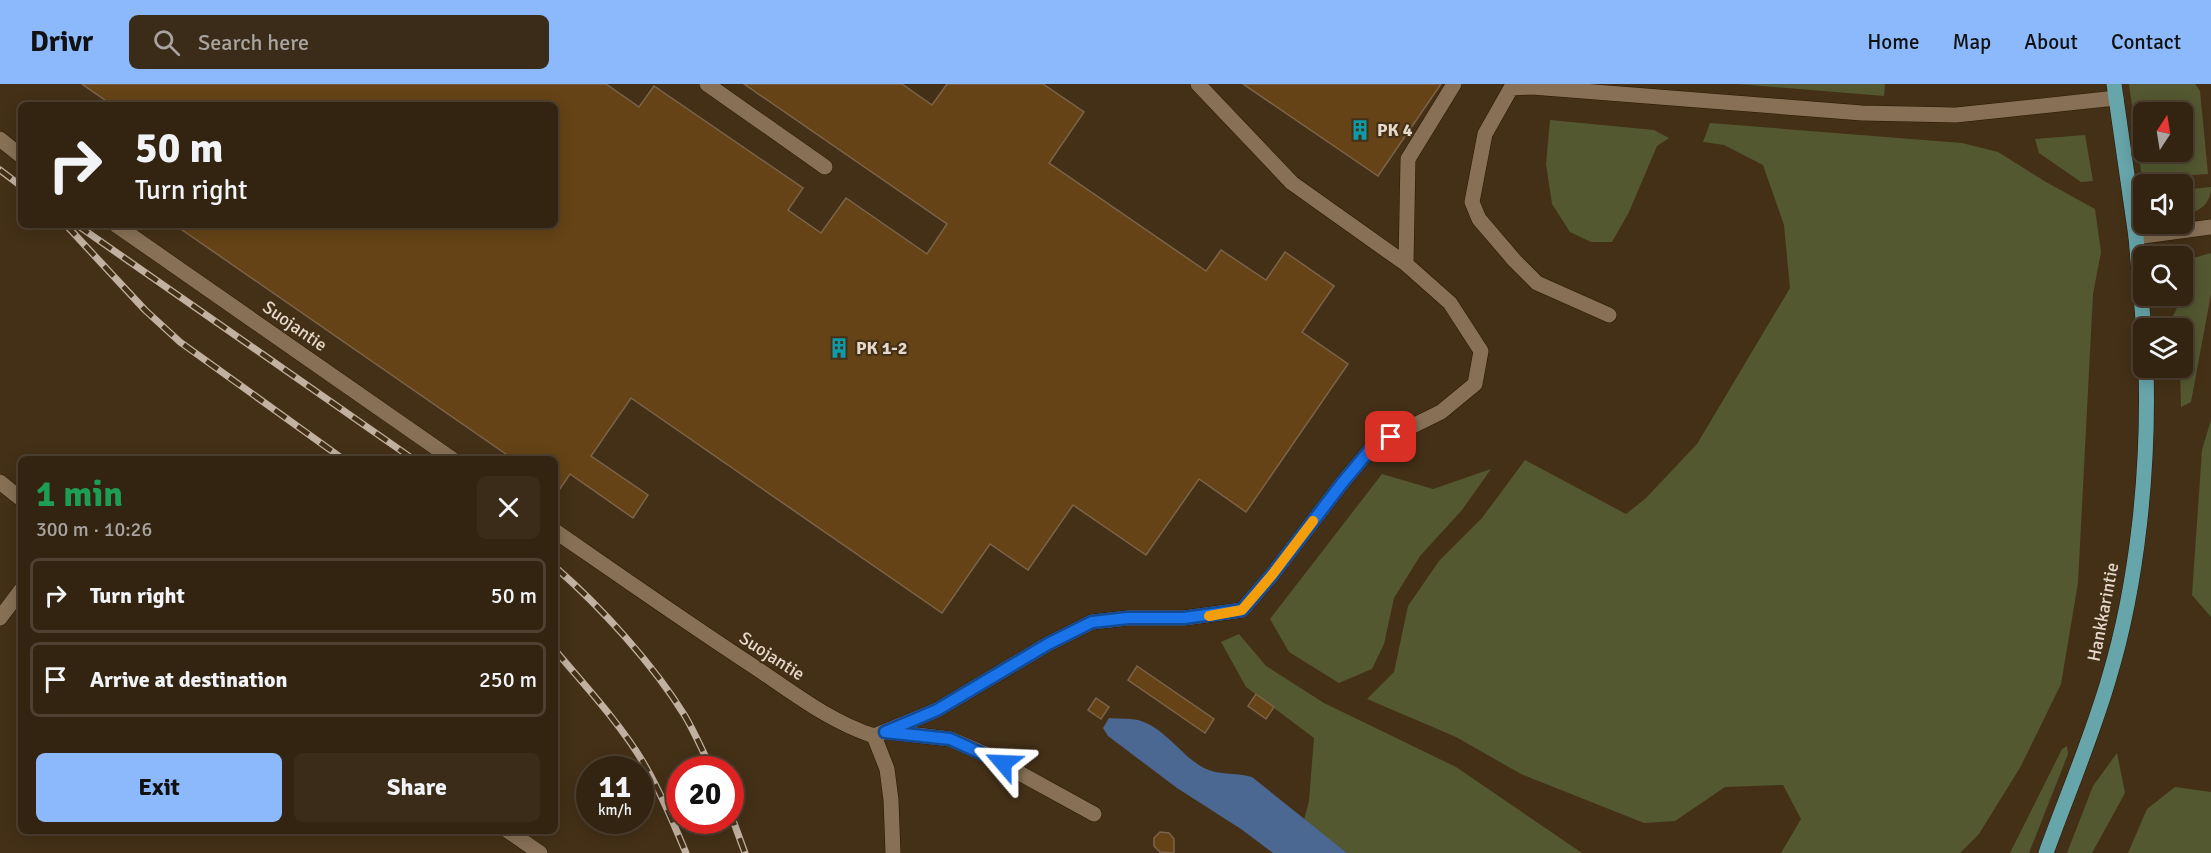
<!DOCTYPE html>
<html lang="en">
<head>
<meta charset="utf-8">
<style>
	:root { --surface:#332411; --page:#3b2c1a; --text:#f1f3f6; --muted:#a9a49f; --line:#4e4131; --accent:#8cb9fc }
	body { margin:0; font-family:Signika,sans-serif; background:var(--page); color:var(--text); height:100vh; display:flex; flex-direction:column; font-size:22px; white-space:nowrap }
	* { box-sizing:border-box; margin:0 }
	p { font-size:20px; color:var(--muted) }
	.icon { flex:none; width:33px; height:33px; fill:none; stroke:currentColor; stroke-width:2; stroke-linecap:round; stroke-linejoin:round }
	.map { position:relative; flex:1; overflow:hidden }
	.drawer { position:absolute; left:18px; top:372px; width:540px; height:378px; display:flex; flex-direction:column; background:var(--surface); border-radius:9px; box-shadow:0 3px 15px #0003,0 0 0 2px var(--line) }
	.drawer>* { flex:none }
	.guide { position:absolute; left:18px; top:18px; width:540px; height:126px; border-radius:9px; box-shadow:0 3px 15px #0003,0 0 0 2px var(--line); background:#332411; color:var(--text); overflow:hidden }
	.needle { width:39px; rotate:12deg }
	.fabs { position:absolute; left:2133px; top:18px; display:grid; gap:12px }
	.fabs a { display:grid; place-items:center; width:60px; height:60px; border-radius:9px; background:var(--surface); box-shadow:0 3px 15px #0003,0 0 0 2px var(--line); font-size:30px }
	.speed { position:absolute; left:576px; top:672px; display:flex; gap:12px; font-size:30px; font-weight:700; text-align:center }
	.speed>* { display:grid; place-content:center; width:78px; height:78px; border-radius:50%; background:var(--surface); box-shadow:0 3px 15px #0003,0 0 0 2px var(--line); line-height:1 }
	.speed small { font-size:15px; font-weight:400 }
	.speed .limit { border:9px solid #d22; background:#fff; color:#111 }
	.pin { position:absolute; display:grid; place-items:center; width:51px; height:51px; color:#fff; margin:-26px; border-radius:12px; box-shadow:0 3px 9px #0006 }
	.me { position:absolute; width:66px; margin:-33px; rotate:296deg; stroke-linejoin:round; filter:drop-shadow(0 0 4px #0008) }
	.turn { display:flex; align-items:center; gap:21px; height:126px; padding:0 18px; font-size:27px }
	.turn .icon { width:78px; height:78px; stroke-width:2.5 }
	.turn b { display:block; font-size:42px; line-height:51px }
	.round { display:grid; place-items:center; flex:none; width:63px; height:63px; border-radius:9px; background:var(--page) }
	.overview { display:flex; align-items:center; justify-content:space-between; height:102px; padding:0 18px }
	h1 { font-size:36px; font-weight:700; line-height:45px; color:#1e9e55 }
	.cta { display:flex; gap:12px; margin-top:auto; padding:12px 18px }
	.cta a { flex:1; height:69px; border-radius:9px; background:var(--accent); color:#111; font-size:24px; font-weight:700; line-height:69px; text-align:center }
	.cta a+a { background:var(--page); color:var(--text) }
	ul { padding:0; list-style:none }
	li { display:flex; align-items:center; gap:18px; height:75px; margin:0 12px 9px; padding:0 6px; border:3px solid var(--line); border-radius:9px }
	li div { flex:1 }
	li b { display:block; font-size:22px }
	li em { font-style:normal }
	header { display:flex; align-items:center; gap:36px; box-sizing:border-box; height:84px; padding:0 30px; background:var(--accent); color:#111 }
	header strong { font-size:28px }
	nav { display:flex; gap:33px; margin-inline-start:auto; font-size:21px }
	.search { width:420px; height:54px; background:var(--page); display:flex; align-items:center; gap:15px; box-sizing:border-box; padding:0 21px; border-radius:9px; color:var(--muted); font-size:22px }
	.map>svg:first-child { display:block }
	.green { fill:#535831; fill-rule:evenodd }
	.water { fill:#4a6891 }
	.building { fill:#654316; stroke:#7b644a; stroke-width:1.5 }
	.lines { fill:none; stroke-linecap:round; stroke-linejoin:round }
	.minor-casing { stroke:#2a1700; stroke-width:16 }
	.major-casing { stroke:#2a1700; stroke-width:16 }
	.minor { stroke:#877056; stroke-width:15 }
	.major { stroke:#66a5aa; stroke-width:15 }
	.rail-casing { stroke:#c0b1a0; stroke-width:7 }
	.rail { stroke:#443017; stroke-width:4.5; stroke-dasharray:14; stroke-linecap:butt }
	.route-casing { stroke:#114b97; stroke-width:15 }
	.route { stroke:#1a73e8; stroke-width:10 }
	.slow { stroke:#f59e0b; stroke-width:10 }
	.labels { text-anchor:middle; stroke-width:4.5; stroke-linejoin:round; paint-order:stroke }
	.poi-label { font-size:18px; font-weight:bold; fill:#e6d9cb; stroke:#443017; text-anchor:start }
	.street-label { font-size:18px; fill:#e6d9cb; stroke:#443017 }
</style>
</head>
<body>
<header>
<strong>Drivr</strong>
<div class="search"><svg class="icon" aria-label="search" viewBox="0 0 24 24"><circle cx="10" cy="10" r="6"/><path d="M15 15l6 6"/></svg>Search here</div>
<nav><a>Home</a><a>Map</a><a>About</a><a>Contact</a></nav>
</header>
<div class="map">
<svg width="2211" height="769" viewBox="0 0 2211 769">
	<rect width="100%" height="100%" fill="#443017"/>
	<!-- green -->
	<path class="green" d="M 1738,0 L 1885,0 L 1884,12 Z
		M 2129,0 L 2195,0 L 2200,7 L 2208,90 L 2142,94 ZM 2144,28 L 2182,28 L 2182,68 L 2144,68 Z
		M 1550,36 L 1654,46 L 1669,54 L 1657,62 L 1629,128 L 1612,158 L 1591,158 L 1570,148 L 1552,120 L 1546,80 Z
		M 1710,39 L 1962,59 L 1998,68 L 2046,98 L 2095,125 L 2101,168 L 2093,210 L 2078,499 L 2061,600 L 2021,682 L 1979,750 L 1960,769 L 1781,769 L 1801,735 L 1783,701 L 1725,703 L 1675,737 L 1644,739 L 1521,690 L 1456,653 L 1367,615 L 1394,588 L 1408,522 L 1439,477 L 1482,434 L 1525,376 L 1626,430 L 1646,414 L 1697,360 L 1790,204 L 1784,141 L 1763,81 L 1724,61 L 1703,58 Z
		M 2085,51 L 2093,97 L 2081,98 L 2039,69 L 2035,55 Z
		M 2211,103 C 2211,120 2199,129 2183,130 L 2183,106 Z
		M 2211,169 L 2211,210 L 2191,318 L 2181,323 L 2180,284 L 2182,284 L 2182,244 L 2167,244 L 2180,218 L 2180,212 L 2182,212 L 2183,177 Z
		M 2211,336 L 2211,533 L 2192,511 L 2202,366 Z
		M 1491,385 L 1462,426 L 1420,472 L 1394,514 L 1384,560 L 1372,585 L 1339,599 L 1289,568 L 1270,535 L 1382,390 L 1433,405 Z
		M 1239,550 L 1266,582 L 1324,619 L 1456,683 L 1582,769 L 1347,769 L 1304,736 L 1309,717 L 1314,654 L 1246,603 L 1221,558 Z
		M 2067,662 L 2068,670 L 2029,769 L 2010,769 L 2062,665 Z
		M 2117,669 L 2125,709 L 2092,769 L 2067,769 L 2093,702 Z
		M 2175,703 L 2211,708 L 2211,769 L 2128,769 L 2147,725 Z"/>
	<!-- water -->
	<path class="water" d="M 1109,634 C 1118,635 1129,634 1138,636 C 1164,643 1180,670 1202,683 C 1218,692 1235,688 1252,693 L 1347,769 L 1273,769 L 1241,745 L 1177,704 L 1108,652 L 1103,644 Z"/>
	<!-- building -->
	<path class="building" d="M 82,0 L 606,0 L 639,23 L 654,2 L 803,104 L 788,126 L 821,149 L 846,114 L 927,170 L 947,140 L 744,0 L 902,0 L 932,21 L 947,0 L 1043,0 L 1084,28 L 1049,79 L 1206,187 L 1221,166 L 1266,196 L 1285,168 L 1334,202 L 1302,248 L 1348,280 L 1246,428 L 1199,395 L 1146,471 L 1073,421 L 1028,486 L 990,460 L 942,529 L 631,314 L 591,372 L 648,411 L 633,434 L 570,390 L 555,412 L 555,375 L 513,375 L 175,141 L 555,141 L 555,21 L 112,21 Z
		M 1243,0 L 1441,0 L 1378,92 Z
		M 1137,582 L 1214,635 L 1205,649 L 1128,596 Z
		M 1256,610 L 1274,623 L 1266,635 L 1248,622 Z
		M 1096,614 L 1109,623 L 1101,635 L 1088,626 Z
		M 1160,748 L 1169,749 L 1174,755 L 1174,769 L 1160,768 L 1154,762 L 1154,754 Z"/>
	<g class="lines">
		<!-- minor casing -->
		<g class="minor-casing">
			<path id="minor" d="M 707,0 L 825,83
				M 0,55 L 21,72
				M 116,141 L 452,375
				M 2136,153 L 2211,143
				M 1406,180 L 1408,75 L 1454,0
				M 1609,231 L 1537,199 L 1515,177 L 1479,135 L 1472,118 L 1485,50 L 1511,4 L 1532,3 L 1862,29 L 1956,31 L 2116,14
				M 0,398 L 21,415
				M 555,447 C 623,494 690,541 759,586 C 796,611 831,638 874,652 L 887,685 L 891,716 L 893,769
				M 0,534 L 21,506
				M 891,648 L 950,655 L 985,670 L 1094,730
				M 874,652 L 937,626 L 1048,560 L 1092,538 L 1128,534 L 1184,534 L 1242,526 L 1272,491 L 1343,398 L 1374,361 L 1441,328 L 1475,300 L 1481,267 L 1450,219 L 1406,180 L 1292,99 L 1198,0
				M 508,747 L 540,769"/>
		</g>
		<!-- major casing -->
		<g class="major-casing">
			<path id="major" d="M 2114,0 L 2136,153 L 2144,247
				M 2046,769 C 2067,711 2092,653 2109,594 C 2138,498 2149,383 2146,284"/>
		</g>
		<!-- minor -->
		<use href="#minor" class="minor"/>
		<!-- major -->
		<use href="#major" class="major"/>
		<!-- rail casing -->
		<g class="rail-casing">
			<path id="rail" d="M 0,86 L 21,102
				M 66,141 L 145,226 L 180,258 L 343,375
				M 77,141 L 413,375
				M 555,483 C 601,523 653,580 685,632 C 695,649 703,668 712,686
				M 555,566 C 585,602 619,638 643,678 C 660,707 673,738 686,769
				M 730,728 L 745,769"/>
		</g>
		<!-- rail -->
		<use href="#rail" class="rail"/>
	</g>
	<g class="lines">
		<!-- route casing -->
		<g class="route-casing">
			<path id="route" d="M 1003,679 L 950,655 L 885,648 L 937,626 L 1048,560 L 1092,538 L 1128,534 L 1184,534 L 1242,526 L 1272,491 L 1343,398 L 1374,361 L 1391,353"/>
		</g>
		<!-- route -->
		<use href="#route" class="route"/>
		<!-- slow -->
		<path class="slow" d="M 1209,532 L 1242,526 L 1272,491 L 1313,437"/>
	</g>
	<!-- icons -->
	<defs>
		<g id="building-bare" transform="scale(1.62)"><path d="M-4-6H4V6H1V3H-1V6H-4ZM-2.5-4.3h1.7v1.8h-1.7ZM.8-4.3h1.7v1.8H.8ZM-2.5-1h1.7V.8h-1.7ZM.8-1h1.7V.8H.8Z" fill="#0f9aa8" stroke="#443017" stroke-width="2.5" paint-order="stroke"/></g>
	</defs>
	<g fill-rule="evenodd">
		<use href="#building-bare" x="1360" y="46"/>
		<use href="#building-bare" x="839" y="264"/>
	</g>
	<g class="labels">
		<!-- poi labels -->
		<g class="poi-label">
			<text x="1377" y="52">PK 4</text>
			<text x="856" y="270">PK 1-2</text>
		</g>
		<!-- street labels -->
		<g class="street-label">
			<text transform="translate(295 242) rotate(35)" y="6">Suojantie</text>
			<text transform="translate(2103 528) rotate(-79)" y="6">Hankkarintie</text>
			<text transform="translate(772 572) rotate(33)" y="6">Suojantie</text>
		</g>
	</g>
</svg>
<div class="fabs">
<a><svg class="needle" viewBox="-14 -14 28 28"><path d="M0-13l5 13h-10z" fill="#e53935"/><path d="M0 13l5-13h-10z" fill="#a9a49f"/></svg></a>
<a><svg class="icon" aria-label="sound" viewBox="0 0 24 24"><path d="M4 9h4l5-4v14l-5-4H4zM17 9q2 3 0 6"/></svg></a>
<a><svg class="icon" aria-label="search" viewBox="0 0 24 24"><circle cx="10" cy="10" r="6"/><path d="M15 15l6 6"/></svg></a>
<a><svg class="icon" aria-label="layers" viewBox="0 0 24 24"><path d="M12 4l9 5-9 5-9-5zM3 14l9 5 9-5"/></svg></a>
</div>
<div class="speed"><div>11<small>km/h</small></div><div class="limit">20</div></div>
<div class="pin" style="left:1391px;top:353px;background:#d93025"><svg class="icon" aria-label="arrive" viewBox="0 0 24 24"><path d="M6 21V4h12l-3 4 3 4H6"/></svg></div>
<svg class="me" style="left:1003px;top:679px" viewBox="-20 -20 40 40"><path d="M0-17L14 15 0 8-14 15z" fill="#1a73e8" stroke="#fff" stroke-width="4"/></svg>
<div class="guide">
<div class="turn"><svg class="icon" aria-label="right" viewBox="0 0 24 24"><path d="M7 20v-9h11M14 6l5 5-5 5"/></svg><div><b>50 m</b>Turn right</div></div>
</div>
<section class="drawer">
<div class="overview"><div><h1>1 min</h1><p>300 m · 10:26</p></div><a class="round"><svg class="icon" aria-label="close" viewBox="0 0 24 24"><path d="M6 6l12 12M18 6L6 18"/></svg></a></div>
<ul>
<li><svg class="icon" aria-label="right" viewBox="0 0 24 24"><path d="M7 20v-9h11M14 6l5 5-5 5"/></svg><div><b>Turn right</b></div><em>50 m</em></li>
<li><svg class="icon" aria-label="arrive" viewBox="0 0 24 24"><path d="M6 21V4h12l-3 4 3 4H6"/></svg><div><b>Arrive at destination</b></div><em>250 m</em></li>
</ul>
<div class="cta"><a>Exit</a><a>Share</a></div>
</section>
</div>
</body>
</html>
